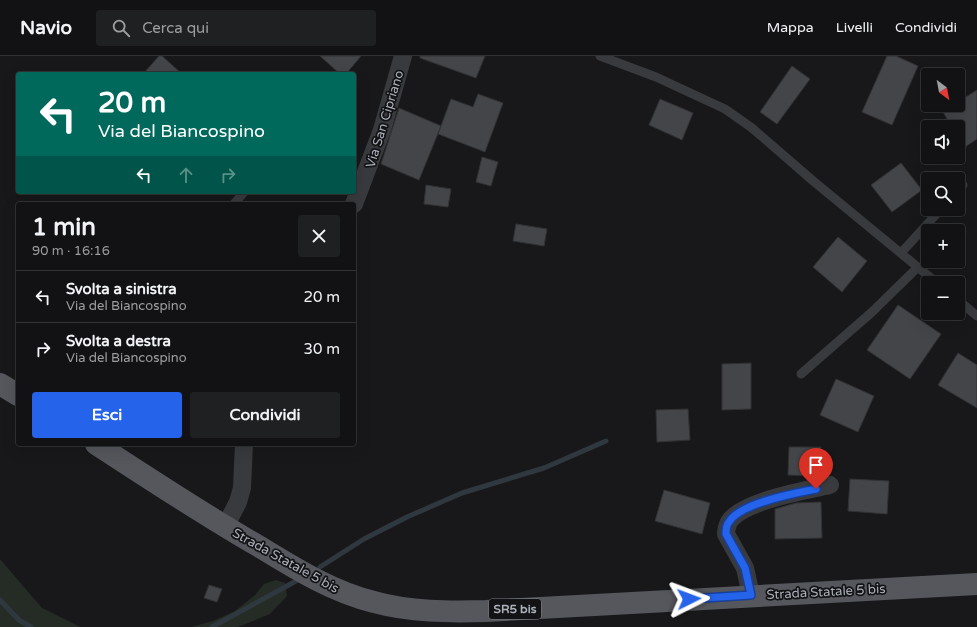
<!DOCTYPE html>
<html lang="it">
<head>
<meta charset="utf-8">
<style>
	:root { --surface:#121214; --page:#1f2022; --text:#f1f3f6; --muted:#9c9ea0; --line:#313234; --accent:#2563eb }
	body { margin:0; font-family:"Varela Round",sans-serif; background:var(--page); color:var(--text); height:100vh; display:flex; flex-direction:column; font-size:15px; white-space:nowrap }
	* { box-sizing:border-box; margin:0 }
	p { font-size:13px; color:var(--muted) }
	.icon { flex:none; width:22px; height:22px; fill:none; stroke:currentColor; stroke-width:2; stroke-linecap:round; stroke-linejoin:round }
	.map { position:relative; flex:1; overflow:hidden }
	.sheet { position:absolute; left:16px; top:146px; width:340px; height:244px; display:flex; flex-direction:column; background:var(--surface); border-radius:4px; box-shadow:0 4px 16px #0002,0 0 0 1px var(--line) }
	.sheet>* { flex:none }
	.banner { position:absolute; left:16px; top:16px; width:340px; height:122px; border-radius:4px; box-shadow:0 4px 16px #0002,0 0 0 1px var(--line); background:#00695c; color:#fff; overflow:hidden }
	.needle { width:26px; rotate:148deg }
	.buttons { position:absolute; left:921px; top:12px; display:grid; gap:8px }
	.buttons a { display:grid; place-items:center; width:44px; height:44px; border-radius:4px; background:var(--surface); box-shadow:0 4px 16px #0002,0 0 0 1px var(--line); font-size:20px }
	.pin { position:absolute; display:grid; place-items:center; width:34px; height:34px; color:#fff; margin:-41px -17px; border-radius:50% 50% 50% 0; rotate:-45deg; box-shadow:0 0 4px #0007 }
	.pin .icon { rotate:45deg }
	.me { position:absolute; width:44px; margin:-22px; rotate:87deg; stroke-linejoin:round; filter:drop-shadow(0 0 3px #0008) }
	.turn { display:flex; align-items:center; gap:14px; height:84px; padding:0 16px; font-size:18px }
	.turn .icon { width:52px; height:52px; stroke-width:2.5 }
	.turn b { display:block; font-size:28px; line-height:34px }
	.lanes { display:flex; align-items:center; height:38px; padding:0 16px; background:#0003; justify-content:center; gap:20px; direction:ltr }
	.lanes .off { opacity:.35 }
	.round { display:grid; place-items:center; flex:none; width:42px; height:42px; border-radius:4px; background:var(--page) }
	.summary { display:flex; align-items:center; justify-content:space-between; height:68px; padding:0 16px }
	h1 { font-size:24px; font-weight:700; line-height:30px }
	.button { display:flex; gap:8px; margin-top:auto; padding:8px 16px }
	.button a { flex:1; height:46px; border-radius:4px; background:var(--accent); color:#fff; font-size:16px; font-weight:700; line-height:46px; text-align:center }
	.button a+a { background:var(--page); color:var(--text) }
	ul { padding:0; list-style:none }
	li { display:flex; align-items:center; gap:12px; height:52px; padding:0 16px; border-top:1px solid var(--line) }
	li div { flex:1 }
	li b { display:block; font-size:15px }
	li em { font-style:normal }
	header { display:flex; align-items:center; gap:24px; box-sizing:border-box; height:56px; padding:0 20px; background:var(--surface); border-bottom:1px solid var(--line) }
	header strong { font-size:19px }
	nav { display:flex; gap:22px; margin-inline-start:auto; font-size:14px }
	.search { width:280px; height:36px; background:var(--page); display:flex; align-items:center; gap:10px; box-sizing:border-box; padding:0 14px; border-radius:4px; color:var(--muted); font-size:15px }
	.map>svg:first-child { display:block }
	.green { fill:#242c25 }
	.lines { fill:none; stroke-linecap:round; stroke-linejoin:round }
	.stream { stroke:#30383f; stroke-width:5 }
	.building { fill:#444549; stroke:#323235 }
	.lane { stroke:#393a3e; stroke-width:9 }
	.street { stroke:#393a3e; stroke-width:18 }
	.primary { stroke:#55575d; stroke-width:22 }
	.route-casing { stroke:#184099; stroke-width:10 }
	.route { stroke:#2563eb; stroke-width:7 }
	.labels { text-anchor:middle; stroke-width:3.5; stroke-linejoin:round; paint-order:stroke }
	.shield { fill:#131315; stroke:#7d8088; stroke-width:1 }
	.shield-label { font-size:12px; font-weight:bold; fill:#aaafb9 }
	.street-label { font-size:13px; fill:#aaafb9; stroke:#131315 }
</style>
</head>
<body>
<header>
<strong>Navio</strong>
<div class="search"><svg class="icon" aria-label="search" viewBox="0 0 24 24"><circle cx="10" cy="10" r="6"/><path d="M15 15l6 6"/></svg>Cerca qui</div>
<nav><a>Mappa</a><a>Livelli</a><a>Condividi</a></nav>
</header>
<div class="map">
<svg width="977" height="571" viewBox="0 0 977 571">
	<rect width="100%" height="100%" fill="#18181a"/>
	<!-- green -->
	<path class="green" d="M 0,503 L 42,552 L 80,571 L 0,571 Z
		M 276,524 L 285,527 L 287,540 L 270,558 L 238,571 L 191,571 L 213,565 L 235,555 L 255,539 L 264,528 Z"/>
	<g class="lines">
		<!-- stream -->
		<path class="stream" d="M 320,511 L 364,483 L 407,461 L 462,437 L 544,412 L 606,385
			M 0,544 L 19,564 L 31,571
			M 212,571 L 296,525"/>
	</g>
	<!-- building -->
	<path class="building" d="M 159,0 L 162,0 L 182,18 L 143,18 Z
		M 320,0 L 361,0 L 346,18 L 340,18 Z
		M 420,0 L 485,0 L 476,22 L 420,2 Z
		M 887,0 L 896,0 L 918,10 L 892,69 L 862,56 Z
		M 792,10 L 810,23 L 777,68 L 760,56 Z
		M 977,34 L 977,83 L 965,91 L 958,80 L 958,71 L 952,71 L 943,56 L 953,49 L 958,49 L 958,46 Z
		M 478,38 L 503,47 L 485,96 L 438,78 L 451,43 L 473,51 Z
		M 660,43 L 693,57 L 682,84 L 649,69 Z
		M 399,52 L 441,70 L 419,124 L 381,108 Z
		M 482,101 L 498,106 L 491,130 L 476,126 Z
		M 901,107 L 922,134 L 892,156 L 871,129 Z
		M 426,129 L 451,133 L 448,151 L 424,148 Z
		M 516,168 L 547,173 L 544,190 L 513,185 Z
		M 838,181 L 867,205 L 842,236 L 813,211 Z
		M 898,249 L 941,278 L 910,323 L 867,294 Z
		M 958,297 L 977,309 L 977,352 L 938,329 Z
		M 751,307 L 751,353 L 722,354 L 722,308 Z
		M 836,323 L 874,340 L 858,376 L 820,359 Z
		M 688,353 L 690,384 L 657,386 L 656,354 Z
		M 789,391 L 821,391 L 821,420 L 788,419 Z
		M 850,423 L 889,425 L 887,458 L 848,455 Z
		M 664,434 L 710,447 L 702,478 L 655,465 Z
		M 821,446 L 822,482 L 775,483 L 775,453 L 796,447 Z
		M 209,529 L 222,533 L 217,546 L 204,542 Z"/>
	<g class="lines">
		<!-- lane -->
		<path class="lane" d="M 600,0 L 656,21 L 725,53 L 752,72 L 812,124 L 937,227
			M 958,134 L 963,129
			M 234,148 L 244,136
			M 901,197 L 941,153
			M 958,244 L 977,260
			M 801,318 L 872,256 L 918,211"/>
		<!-- street -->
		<path class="street" d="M 354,148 L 382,74 L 403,0
			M 225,471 L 238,446 L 242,432 L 244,388
			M 751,539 L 745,512 L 726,478 C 726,474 727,470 729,466 C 741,445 808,434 830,429"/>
		<!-- primary -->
		<path class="primary" d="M 0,328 L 18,339
			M 96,388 C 150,423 204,459 260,491 C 296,513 333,536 374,546 C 410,556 449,556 486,555 L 977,528"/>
	</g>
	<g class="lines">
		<!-- route casing -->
		<g class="route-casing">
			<path id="route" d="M 689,543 L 751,539 L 745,512 L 726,478 C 726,474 726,469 729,466 C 740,447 795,437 816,433"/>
		</g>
		<!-- route -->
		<use href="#route" class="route"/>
	</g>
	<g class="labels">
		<!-- shield labels -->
		<rect class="shield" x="489" y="543" width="52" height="20" rx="3"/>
		<g class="shield-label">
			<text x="515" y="557">SR5 bis</text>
		</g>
		<!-- street labels -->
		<g class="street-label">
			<text transform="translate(384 63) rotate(-73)" y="5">Via San Cipriano</text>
			<text transform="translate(286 504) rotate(29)" y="5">Strada Statale 5 bis</text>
			<text transform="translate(826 535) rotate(-3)" y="5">Strada Statale 5 bis</text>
		</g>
	</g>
</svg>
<div class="buttons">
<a><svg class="needle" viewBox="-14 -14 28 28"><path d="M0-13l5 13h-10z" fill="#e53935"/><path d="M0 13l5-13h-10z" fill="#9c9ea0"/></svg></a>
<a><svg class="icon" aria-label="sound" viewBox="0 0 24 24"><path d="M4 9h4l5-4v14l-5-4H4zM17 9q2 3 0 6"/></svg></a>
<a><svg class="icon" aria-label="search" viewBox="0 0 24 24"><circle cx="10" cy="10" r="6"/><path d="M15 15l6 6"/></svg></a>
<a>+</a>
<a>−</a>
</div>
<div class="pin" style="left:816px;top:433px;background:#d93025"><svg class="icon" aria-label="arrive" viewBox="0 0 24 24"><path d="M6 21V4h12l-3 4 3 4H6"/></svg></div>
<svg class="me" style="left:689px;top:543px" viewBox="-20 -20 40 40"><path d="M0-17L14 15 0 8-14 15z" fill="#2563eb" stroke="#fff" stroke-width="4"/></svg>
<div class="banner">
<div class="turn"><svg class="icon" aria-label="left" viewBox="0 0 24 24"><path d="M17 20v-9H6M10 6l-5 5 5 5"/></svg><div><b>20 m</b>Via del Biancospino</div></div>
<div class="lanes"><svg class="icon" aria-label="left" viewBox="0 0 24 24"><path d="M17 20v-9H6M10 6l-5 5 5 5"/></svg><svg class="icon off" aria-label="ahead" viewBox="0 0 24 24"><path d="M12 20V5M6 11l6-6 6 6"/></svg><svg class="icon off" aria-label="right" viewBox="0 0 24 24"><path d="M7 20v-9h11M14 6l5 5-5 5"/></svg></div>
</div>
<section class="sheet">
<div class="summary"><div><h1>1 min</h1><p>90 m · 16:16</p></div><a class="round"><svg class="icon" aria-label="close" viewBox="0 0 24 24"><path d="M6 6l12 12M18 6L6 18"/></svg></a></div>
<ul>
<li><svg class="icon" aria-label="left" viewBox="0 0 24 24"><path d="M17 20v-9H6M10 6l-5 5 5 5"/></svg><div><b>Svolta a sinistra</b><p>Via del Biancospino</p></div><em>20 m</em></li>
<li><svg class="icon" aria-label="right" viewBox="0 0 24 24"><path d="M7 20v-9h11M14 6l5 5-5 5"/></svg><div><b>Svolta a destra</b><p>Via del Biancospino</p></div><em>30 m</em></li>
</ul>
<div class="button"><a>Esci</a><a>Condividi</a></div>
</section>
</div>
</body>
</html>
